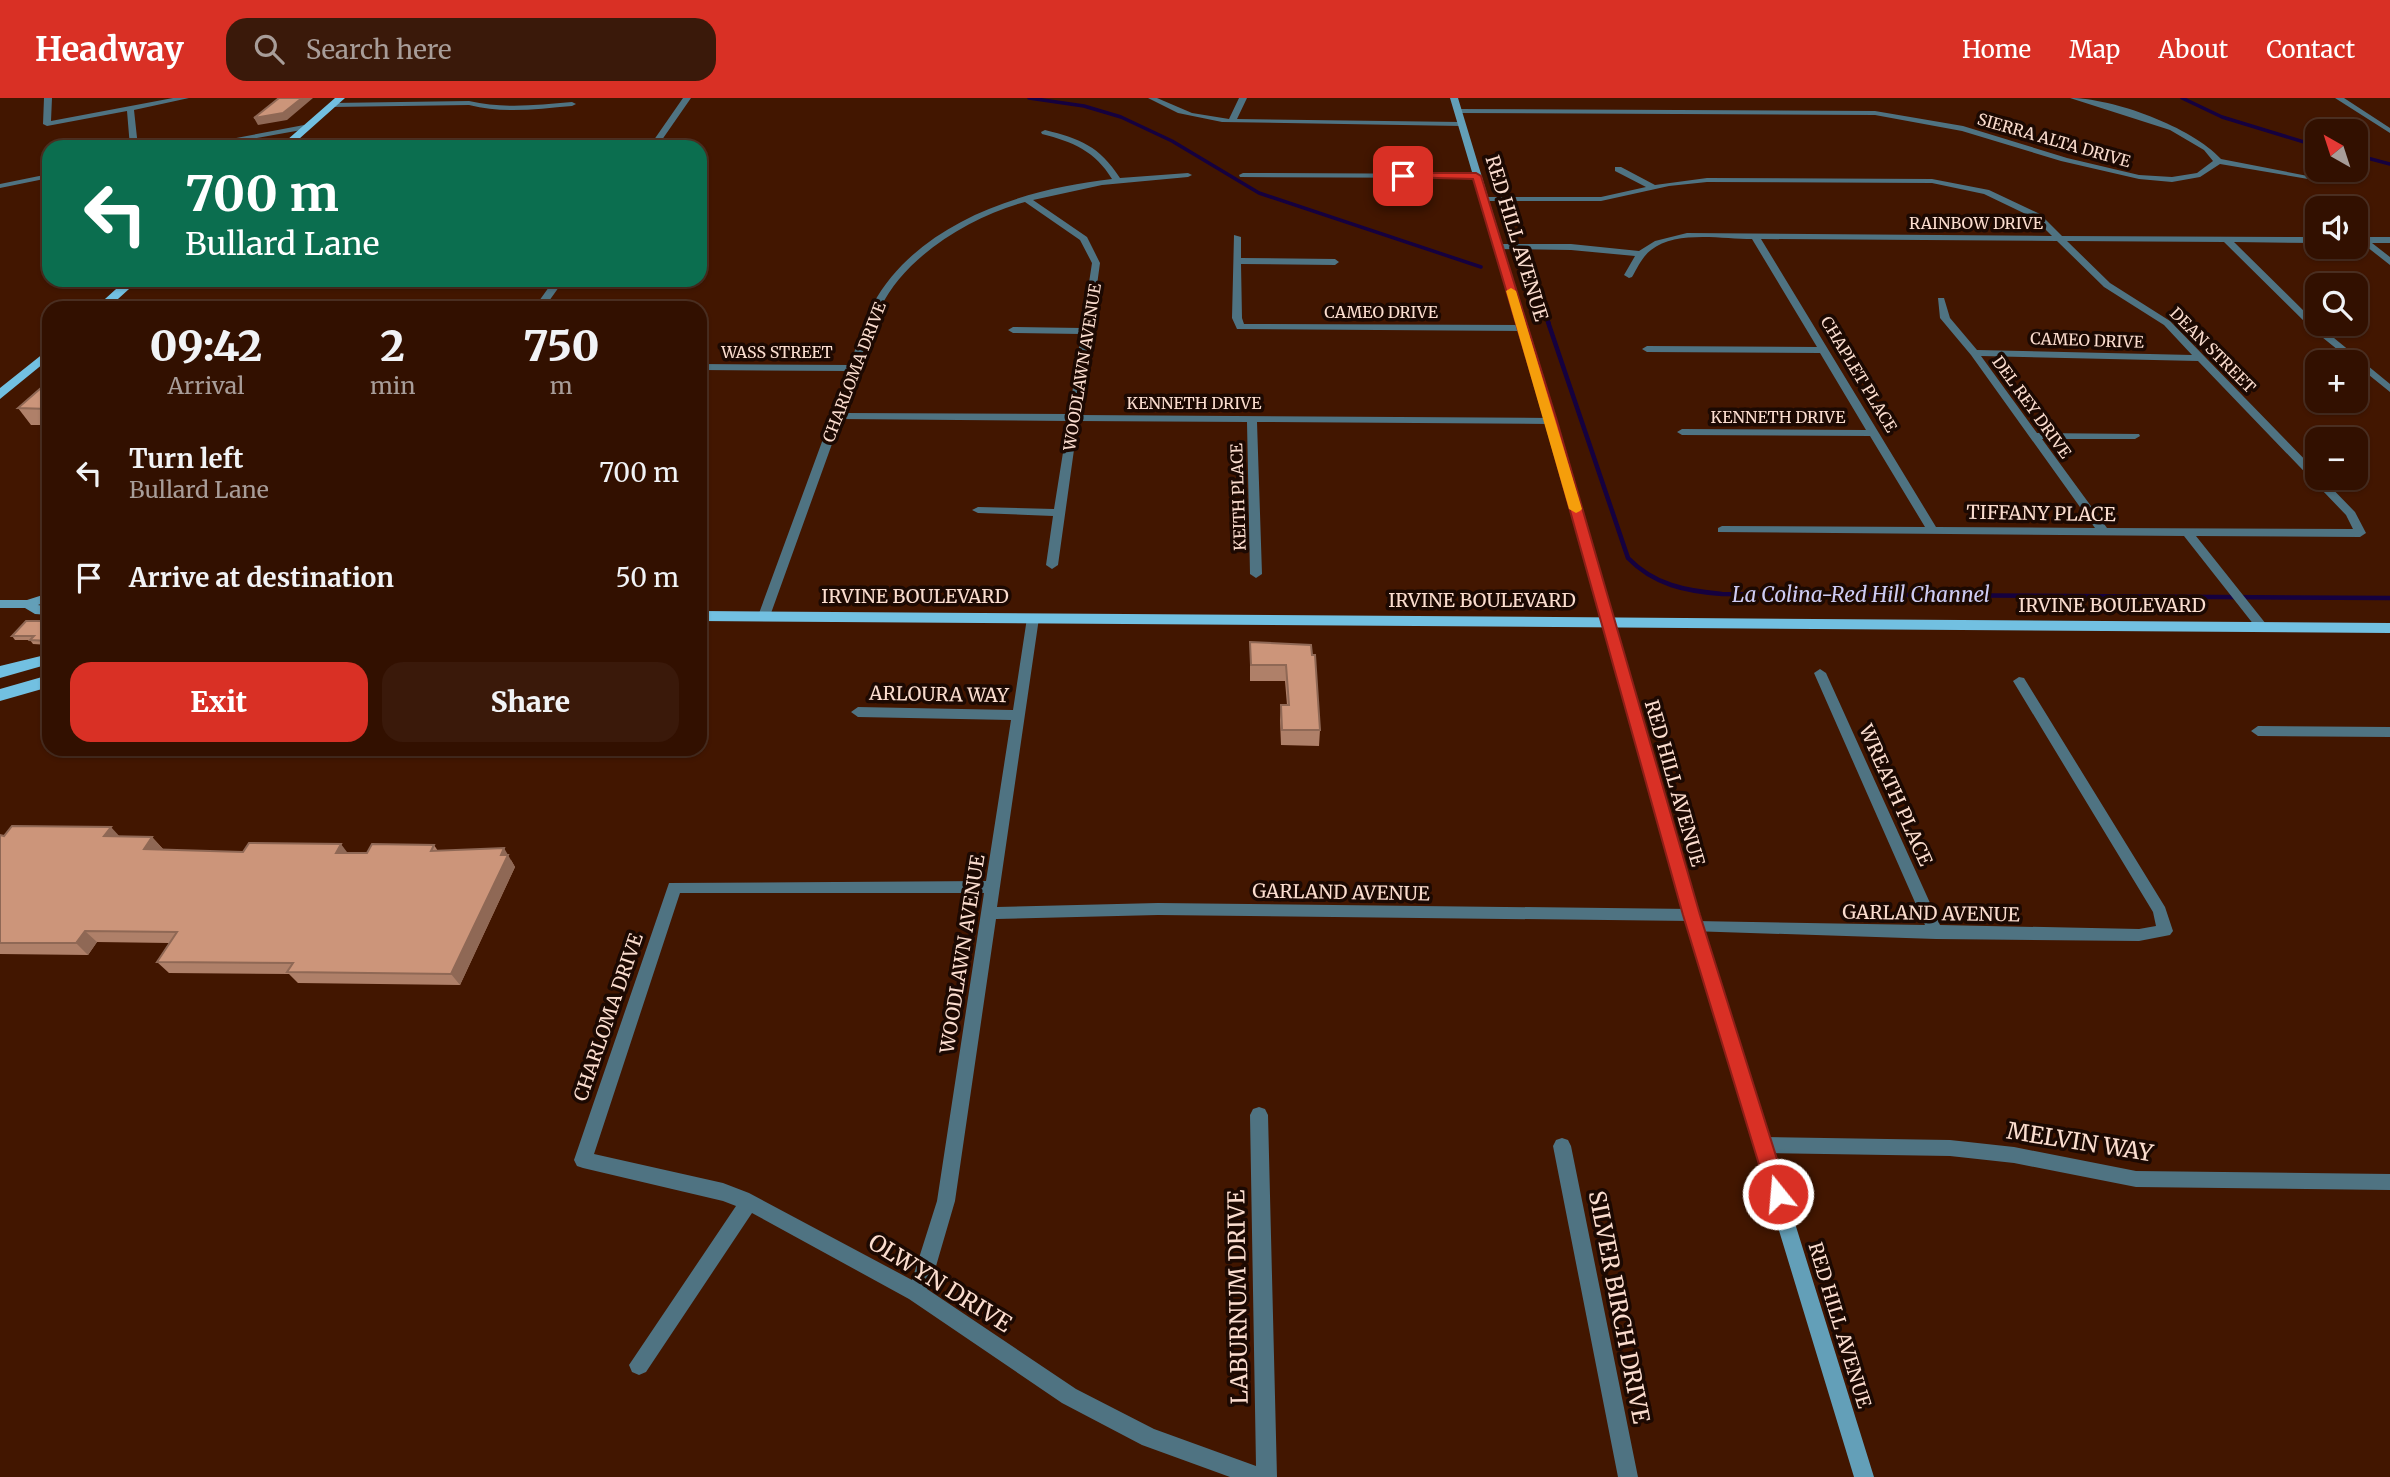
<!DOCTYPE html>
<html lang="en">
<head>
<meta charset="utf-8">
<style>
	:root { --surface:#321000; --page:#3a190a; --text:#f1f3f6; --muted:#a89d99; --line:#4d3022; --accent:#d93025 }
	body { margin:0; font-family:Merriweather,serif; background:var(--page); color:var(--text); height:100vh; display:flex; flex-direction:column; font-size:26px; white-space:nowrap }
	* { box-sizing:border-box; margin:0 }
	p { font-size:23px; color:var(--muted) }
	.icon { flex:none; width:38px; height:38px; fill:none; stroke:currentColor; stroke-width:2; stroke-linecap:round; stroke-linejoin:round }
	.map { position:relative; flex:1; overflow:hidden }
	.sheet { position:absolute; left:42px; top:203px; width:665px; height:455px; display:flex; flex-direction:column; background:var(--surface); border-radius:21px; box-shadow:0 2px 5px #0004,0 0 0 2px var(--line) }
	.sheet>* { flex:none }
	.top-card { position:absolute; left:42px; top:42px; width:665px; height:147px; border-radius:21px; box-shadow:0 2px 5px #0004,0 0 0 2px var(--line); background:#0b6e4f; color:#fff; overflow:hidden }
	.needle { width:46px; rotate:321deg }
	.tools { position:absolute; left:2305px; top:21px; display:grid; gap:14px }
	.tools a { display:grid; place-items:center; width:63px; height:63px; border-radius:14px; background:var(--surface); box-shadow:0 2px 5px #0004,0 0 0 2px var(--line); font-size:35px }
	.pin { position:absolute; display:grid; place-items:center; width:60px; height:60px; color:#fff; margin:-30px; border-radius:14px; box-shadow:0 4px 10px #0006 }
	.me { position:absolute; width:77px; margin:-38px; rotate:343deg; stroke-linejoin:round; filter:drop-shadow(0 0 5px #0008) }
	.turn { display:flex; align-items:center; gap:24px; height:147px; padding:0 28px; font-size:32px }
	.turn .icon { width:91px; height:91px; stroke-width:2.5 }
	.turn b { display:block; font-size:49px; line-height:60px }
	.eta { display:flex; justify-content:space-evenly; align-items:center; height:119px; text-align:center }
	.eta b { font-size:42px; font-weight:800; line-height:49px }
	.primary-button { display:flex; gap:14px; margin-top:auto; padding:14px 28px }
	.primary-button a { flex:1; height:80px; border-radius:21px; background:var(--accent); color:#fff; font-size:28px; font-weight:800; line-height:80px; text-align:center }
	.primary-button a+a { background:var(--page); color:var(--text) }
	ul { padding:0; list-style:none }
	li { display:flex; align-items:center; gap:21px; height:105px; padding:0 28px }
	li div { flex:1 }
	li b { display:block; font-size:26px }
	li em { font-style:normal }
	header { display:flex; align-items:center; gap:42px; box-sizing:border-box; height:98px; padding:0 35px; background:var(--accent); color:#fff }
	header strong { font-size:33px }
	nav { display:flex; gap:38px; margin-inline-start:auto; font-size:24px }
	.search { width:490px; height:63px; background:var(--page); display:flex; align-items:center; gap:18px; box-sizing:border-box; padding:0 24px; border-radius:21px; color:var(--muted); font-size:26px }
	.map>svg:first-child { display:block }
	.lines { fill:none; stroke-linecap:round; stroke-linejoin:round }
	.stream-far1 { stroke:#15013f; stroke-width:3.5 }
	.stream { stroke:#15013f; stroke-width:4.5 }
	.minor { fill:#4f7382; fill-rule:evenodd }
	.tertiary { fill:#4f7382; fill-rule:evenodd }
	.secondary { fill:#639fb8; fill-rule:evenodd }
	.primary { fill:#72c0e1; fill-rule:evenodd }
	.wall { fill:#af8069 }
	.shaded-wall { fill:#8f6855 }
	.building { fill:#cc957a; stroke:#8f6855; stroke-width:2 }
	.route { fill:#d93025; stroke:#8d1f18; stroke-width:2 }
	.slow { fill:#f59e0b }
	.labels { text-anchor:middle; stroke-width:7; stroke-linejoin:round; paint-order:stroke }
	.far-street-label { font-size:16px; fill:#fbddcf; stroke:#1c0902 }
	.street-label { font-size:19px; fill:#fbddcf; stroke:#1c0902 }
	.water-label { font-size:21px; font-style:italic; fill:#ceccf4; stroke:#1c0902 }
	.near-street-label { font-size:23px; fill:#fbddcf; stroke:#1c0902 }
</style>
</head>
<body>
<header>
<strong>Headway</strong>
<div class="search"><svg class="icon" aria-label="search" viewBox="0 0 24 24"><circle cx="10" cy="10" r="6"/><path d="M15 15l6 6"/></svg>Search here</div>
<nav><a>Home</a><a>Map</a><a>About</a><a>Contact</a></nav>
</header>
<div class="map">
<svg width="2390" height="1379" viewBox="0 0 2390 1379">
	<rect width="100%" height="100%" fill="#421600"/>
	<g class="lines">
		<!-- stream-far1 -->
		<path class="stream-far1" d="M 1029,0 L 1084,8 L 1121,19 L 1172,43 L 1259,95 L 1481,169
			M 2182,0 L 2222,19 L 2317,48
			M 2356,57 L 2390,66
			M 1534,189 L 1549,225"/>
		<!-- stream -->
		<path class="stream" d="M 1548,224 L 1628,460 C 1654,487 1686,493 1722,496 L 2390,500"/>
		<!-- minor -->
		<path class="minor" d="M 44,0 L 52,0 L 51,23 L 173,0 L 189,0 L 134,12 L 138,49 L 130,49 L 127,13 L 47,28 L 43,26 Z
			M 683,0 L 691,0 L 657,49 L 649,49 Z
			M 1148,0 L 1157,0 L 1192,15 L 1229,21 L 1239,0 L 1247,0 L 1237,21 L 1461,24 L 1465,26 L 1461,28 L 1222,24 L 1178,15 Z
			M 2070,0 C 2113,0 2192,29 2221,61 L 2318,80 L 2314,82 L 2220,66 L 2200,79 L 2172,84 L 2139,81 L 2061,63 L 1962,33 L 1875,17 L 1458,15 L 1454,13 L 1458,11 L 1875,13 L 1963,28 L 2067,60 L 2139,77 L 2172,79 L 2197,75 L 2213,63 L 2204,52 L 2170,32 Z
			M 2335,0 L 2344,0 L 2390,30 L 2390,35 Z
			M 469,3 C 504,11 537,7 572,4 L 576,6 L 572,8 C 537,11 504,16 469,7 L 332,9 L 328,7 L 332,5 Z
			M 1045,32 C 1081,41 1099,48 1120,80 L 1188,75 L 1192,77 L 1188,79 L 1102,87 L 1033,102 L 1087,139 L 1100,165 L 1091,231 L 1093,233 L 1091,235 L 1079,317 L 1551,320 L 1556,323 L 1551,326 L 1257,324 L 1262,476 L 1256,480 L 1250,476 L 1247,324 L 1078,323 L 1058,467 L 1052,471 L 1046,467 L 1053,418 L 978,415 L 972,412 L 978,409 L 1054,411 L 1068,323 L 841,321 L 770,518 L 768,521 L 760,521 L 758,518 L 848,273 L 700,272 L 700,266 L 850,267 C 857,247 863,224 873,206 C 919,123 1024,91 1112,81 C 1095,53 1073,44 1042,36 L 1041,34 ZM 1025,104 L 1080,142 L 1092,165 L 1082,230 L 1013,229 L 1008,232 L 1013,235 L 1081,236 L 1069,316 L 843,315 C 855,280 865,242 881,209 C 905,158 972,118 1025,104 Z
			M 1615,69 L 1621,69 L 1655,87 L 1707,80 L 1932,81 L 1989,92 L 2040,116 L 2062,138 L 2317,139 L 2317,145 L 2234,144 L 2317,226 L 2390,286 L 2390,294 L 2312,231 L 2224,144 L 2067,143 L 2110,185 L 2170,223 L 2317,374 L 2317,380 L 2322,380 L 2355,414 L 2366,435 L 2360,439 L 2196,438 L 2266,526 L 2268,529 L 2262,533 L 2258,532 L 2184,438 L 1718,434 L 1718,430 L 1722,428 L 1925,429 L 1870,338 L 1682,337 L 1677,334 L 1682,331 L 1866,332 L 1820,255 L 1647,254 L 1642,251 L 1647,248 L 1817,249 L 1752,141 C 1722,141 1676,132 1651,152 C 1642,159 1638,169 1632,179 L 1629,180 L 1624,177 L 1635,158 L 1571,152 L 1498,151 L 1495,150 L 1495,146 L 1571,146 L 1639,153 L 1655,143 L 1687,135 L 2052,138 L 2034,120 L 1984,96 L 1932,85 L 1707,84 L 1669,88 L 1601,103 L 1483,103 L 1479,101 L 1483,99 L 1601,99 L 1646,89 L 1615,73 ZM 1761,141 L 2057,143 L 2104,189 L 2164,227 L 2192,257 L 1977,252 L 1950,220 L 1944,200 L 1938,200 L 1940,220 L 1971,257 L 2095,430 L 1936,429 ZM 1981,258 L 2198,263 L 2346,417 L 2353,431 L 2107,430 L 2042,341 L 2135,341 L 2140,338 L 2139,336 L 2037,335 Z
			M 1243,75 L 1476,76 L 1480,78 L 1476,80 L 1240,79 L 1239,77 Z
			M 1234,137 L 1241,139 L 1241,160 L 1335,161 L 1339,164 L 1335,167 L 1241,166 L 1242,220 L 1244,226 L 1523,227 L 1528,230 L 1523,233 L 1237,231 L 1232,220 Z
			M 2390,139 L 2390,145 L 2372,145 L 2390,159 L 2390,167 L 2362,145 L 2356,144 L 2356,139 Z
			M 554,182 L 564,182 L 544,210 L 534,210 Z
			M 1033,516 L 1039,520 L 997,809 L 1158,805 L 1691,811 L 1696,813 L 1699,817 L 1696,821 L 1691,823 L 1158,817 L 996,821 L 955,1103 L 934,1175 L 927,1191 L 1076,1291 L 1154,1331 L 1256,1368 L 1250,1017 L 1253,1011 L 1259,1009 L 1265,1011 L 1268,1017 L 1277,1379 L 1230,1379 L 1142,1347 L 1062,1305 L 909,1201 L 752,1115 L 646,1274 L 639,1277 L 632,1274 L 629,1267 L 736,1108 L 723,1103 L 583,1070 L 577,1068 L 574,1062 L 669,785 L 986,783 L 1011,622 L 858,619 L 851,614 L 858,609 L 1013,612 L 1027,520 ZM 680,795 L 984,795 L 937,1103 L 912,1182 L 749,1095 L 723,1085 L 594,1056 Z
			M 1820,571 L 1826,575 L 1940,827 L 2139,831 L 2156,828 L 2153,814 L 2013,583 L 2019,579 L 2024,580 L 2165,809 L 2173,833 L 2170,837 L 2139,843 L 1936,841 L 1690,833 L 1687,829 L 1690,825 L 1695,823 L 1925,827 L 1814,575 Z
			M 2258,628 L 2390,629 L 2390,639 L 2258,638 L 2251,633 Z
			M 1763,1039 L 1950,1042 L 2014,1049 L 2136,1073 L 2390,1076 L 2390,1092 L 2136,1089 L 2014,1065 L 1950,1058 L 1763,1055 L 1757,1053 L 1754,1047 L 1757,1041 Z
			M 1562,1040 L 1568,1042 L 1571,1048 L 1638,1379 L 1618,1379 L 1553,1048 L 1556,1042 Z"/>
		<!-- tertiary -->
		<path class="tertiary" d="M 304,27 L 307,27 L 307,31 L 206,49 L 189,49 Z
			M 49,76 L 49,80 L 0,90 L 0,86 Z"/>
		<!-- secondary -->
		<path class="secondary" d="M 1450,0 L 1458,0 L 1556,323 L 1699,817 L 1874,1379 L 1854,1379 L 1683,817 L 1546,323 Z
			M 49,495 L 49,503 L 38,507 L 49,509 L 49,517 L 35,516 L 25,510 L 0,510 L 0,502 L 27,502 Z"/>
		<!-- primary -->
		<path class="primary" d="M 335,0 L 345,0 L 290,49 L 279,49 Z
			M 126,182 L 139,182 L 108,210 L 95,210 Z
			M 49,251 L 49,261 L 0,301 L 0,290 Z
			M 700,513 L 2390,525 L 2390,535 L 700,523 Z
			M 49,556 L 49,566 L 0,580 L 0,568 Z
			M 49,577 L 49,589 L 0,603 L 0,591 Z"/>
	</g>
	<!-- wall -->
	<path class="wall" d="M 49,283 L 49,327 L 31,327 L 18,310 Z
		M 49,523 L 49,547 L 33,546 L 30,542 L 15,542 L 12,538 Z
		M 1250,544 L 1311,547 L 1320,632 L 1319,648 L 1281,647 L 1280,622 L 1281,607 L 1287,607 L 1285,583 L 1250,583 Z
		M 0,737 L 152,739 L 163,751 L 163,752 L 243,754 L 367,755 L 434,747 L 438,753 L 511,762 L 515,769 L 460,887 L 298,885 L 289,876 L 169,875 L 157,864 L 169,845 L 97,844 L 88,857 L 0,856 Z"/>
	<!-- shaded-wall -->
	<path class="shaded-wall" d="M 302,0 L 313,0 L 287,22 L 258,27 L 254,20 Z
		M 111,729 L 122,741 L 104,738 Z
		M 152,739 L 163,751 L 155,763 L 144,751 Z
		M 341,746 L 350,758 L 336,755 Z
		M 504,750 L 515,769 L 460,887 L 451,876 Z
		M 85,833 L 97,844 L 88,857 L 76,845 Z"/>
	<!-- building -->
	<path class="building" d="M 279,0 L 302,0 L 283,15 L 254,20 Z
		M 49,143 L 49,153 L 45,146 Z
		M 49,283 L 49,311 L 18,310 Z
		M 26,523 L 49,523 L 49,543 L 30,542 L 34,538 L 12,538 Z
		M 1250,544 L 1311,547 L 1312,557 L 1315,557 L 1320,632 L 1282,632 L 1281,607 L 1289,607 L 1286,567 L 1251,567 Z
		M 12,728 L 111,729 L 104,738 L 152,739 L 144,751 L 243,754 L 249,745 L 341,746 L 336,755 L 367,755 L 372,746 L 434,747 L 431,753 L 504,750 L 501,757 L 508,757 L 451,876 L 287,874 L 293,865 L 157,864 L 177,834 L 85,833 L 76,845 L 0,845 L 0,737 L 4,738 Z"/>
	<!-- route -->
	<path class="route" d="M 1403,75 L 1476,75 L 1481,78 L 1557,323 L 1700,817 L 1788,1096 L 1785,1102 L 1778,1105 L 1771,1102 L 1768,1096 L 1683,817 L 1545,323 L 1473,81 L 1400,79 L 1398,78 Z"/>
	<!-- slow -->
	<path class="slow" d="M 1511,190 L 1516,193 L 1582,411 L 1580,413 L 1576,415 L 1569,411 L 1506,193 Z"/>
	<g class="labels">
		<!-- far-street labels -->
		<g class="far-street-label">
			<text transform="translate(2054 42) rotate(16)" y="6">SIERRA ALTA DRIVE</text>
			<text x="1976" y="131">RAINBOW DRIVE</text>
			<text x="1381" y="220">CAMEO DRIVE</text>
			<text transform="translate(2087 242) rotate(2)" y="6">CAMEO DRIVE</text>
			<text transform="translate(2213 252) rotate(45)" y="6">DEAN STREET</text>
			<text x="777" y="260">WASS STREET</text>
			<text transform="translate(1082 269) rotate(-81)" y="6">WOODLAWN AVENUE</text>
			<text transform="translate(854 274) rotate(-69)" y="6">CHARLOMA DRIVE</text>
			<text transform="translate(1859 276) rotate(59)" y="6">CHAPLET PLACE</text>
			<text x="1194" y="311">KENNETH DRIVE</text>
			<text transform="translate(2032 309) rotate(54)" y="6">DEL REY DRIVE</text>
			<text x="1778" y="325">KENNETH DRIVE</text>
			<text transform="translate(1238 399) rotate(-92)" y="6">KEITH PLACE</text>
		</g>
		<!-- street labels -->
		<g class="street-label">
			<text transform="translate(1517 140) rotate(73)" y="7">RED HILL AVENUE</text>
			<text transform="translate(2041 415) rotate(1)" y="7">TIFFANY PLACE</text>
			<text x="915" y="505">IRVINE BOULEVARD</text>
			<text x="1482" y="509">IRVINE BOULEVARD</text>
			<text x="2112" y="514">IRVINE BOULEVARD</text>
			<text transform="translate(939 596) rotate(1)" y="7">ARLOURA WAY</text>
			<text transform="translate(1675 685) rotate(74)" y="7">RED HILL AVENUE</text>
			<text transform="translate(1896 697) rotate(66)" y="7">WREATH PLACE</text>
			<text transform="translate(1341 794) rotate(1)" y="7">GARLAND AVENUE</text>
			<text transform="translate(1931 815) rotate(1)" y="7">GARLAND AVENUE</text>
			<text transform="translate(962 856) rotate(-81)" y="7">WOODLAWN AVENUE</text>
			<text transform="translate(608 919) rotate(-71)" y="7">CHARLOMA DRIVE</text>
			<text transform="translate(1840 1227) rotate(73)" y="7">RED HILL AVENUE</text>
		</g>
		<!-- water labels -->
		<g class="water-label">
			<text x="1861" y="504">La Colina-Red Hill Channel</text>
		</g>
		<!-- near-street labels -->
		<g class="near-street-label">
			<text transform="translate(2080 1044) rotate(9)" y="8">MELVIN WAY</text>
			<text transform="translate(940 1185) rotate(32)" y="8">OLWYN DRIVE</text>
			<text transform="translate(1238 1199) rotate(-91)" y="8">LABURNUM DRIVE</text>
			<text transform="translate(1619 1209) rotate(79)" y="8">SILVER BIRCH DRIVE</text>
		</g>
	</g>
</svg>
<div class="tools">
<a><svg class="needle" viewBox="-14 -14 28 28"><path d="M0-13l5 13h-10z" fill="#e53935"/><path d="M0 13l5-13h-10z" fill="#a89d99"/></svg></a>
<a><svg class="icon" aria-label="sound" viewBox="0 0 24 24"><path d="M4 9h4l5-4v14l-5-4H4zM17 9q2 3 0 6"/></svg></a>
<a><svg class="icon" aria-label="search" viewBox="0 0 24 24"><circle cx="10" cy="10" r="6"/><path d="M15 15l6 6"/></svg></a>
<a>+</a>
<a>−</a>
</div>
<div class="pin" style="left:1403px;top:78px;background:#d93025"><svg class="icon" aria-label="arrive" viewBox="0 0 24 24"><path d="M6 21V4h12l-3 4 3 4H6"/></svg></div>
<svg class="me" style="left:1778px;top:1096px" viewBox="-20 -20 40 40"><circle r="17" fill="#d93025" stroke="#fff" stroke-width="3"/><path d="M0-11L8 9 0 5-8 9z" fill="#fff"/></svg>
<div class="top-card">
<div class="turn"><svg class="icon" aria-label="left" viewBox="0 0 24 24"><path d="M17 20v-9H6M10 6l-5 5 5 5"/></svg><div><b>700 m</b>Bullard Lane</div></div>
</div>
<section class="sheet">
<div class="eta">
<div><b>09:42</b><p>Arrival</p></div>
<div><b>2</b><p>min</p></div>
<div><b>750</b><p>m</p></div>
</div>
<ul>
<li><svg class="icon" aria-label="left" viewBox="0 0 24 24"><path d="M17 20v-9H6M10 6l-5 5 5 5"/></svg><div><b>Turn left</b><p>Bullard Lane</p></div><em>700 m</em></li>
<li><svg class="icon" aria-label="arrive" viewBox="0 0 24 24"><path d="M6 21V4h12l-3 4 3 4H6"/></svg><div><b>Arrive at destination</b></div><em>50 m</em></li>
</ul>
<div class="primary-button"><a>Exit</a><a>Share</a></div>
</section>
</div>
</body>
</html>
